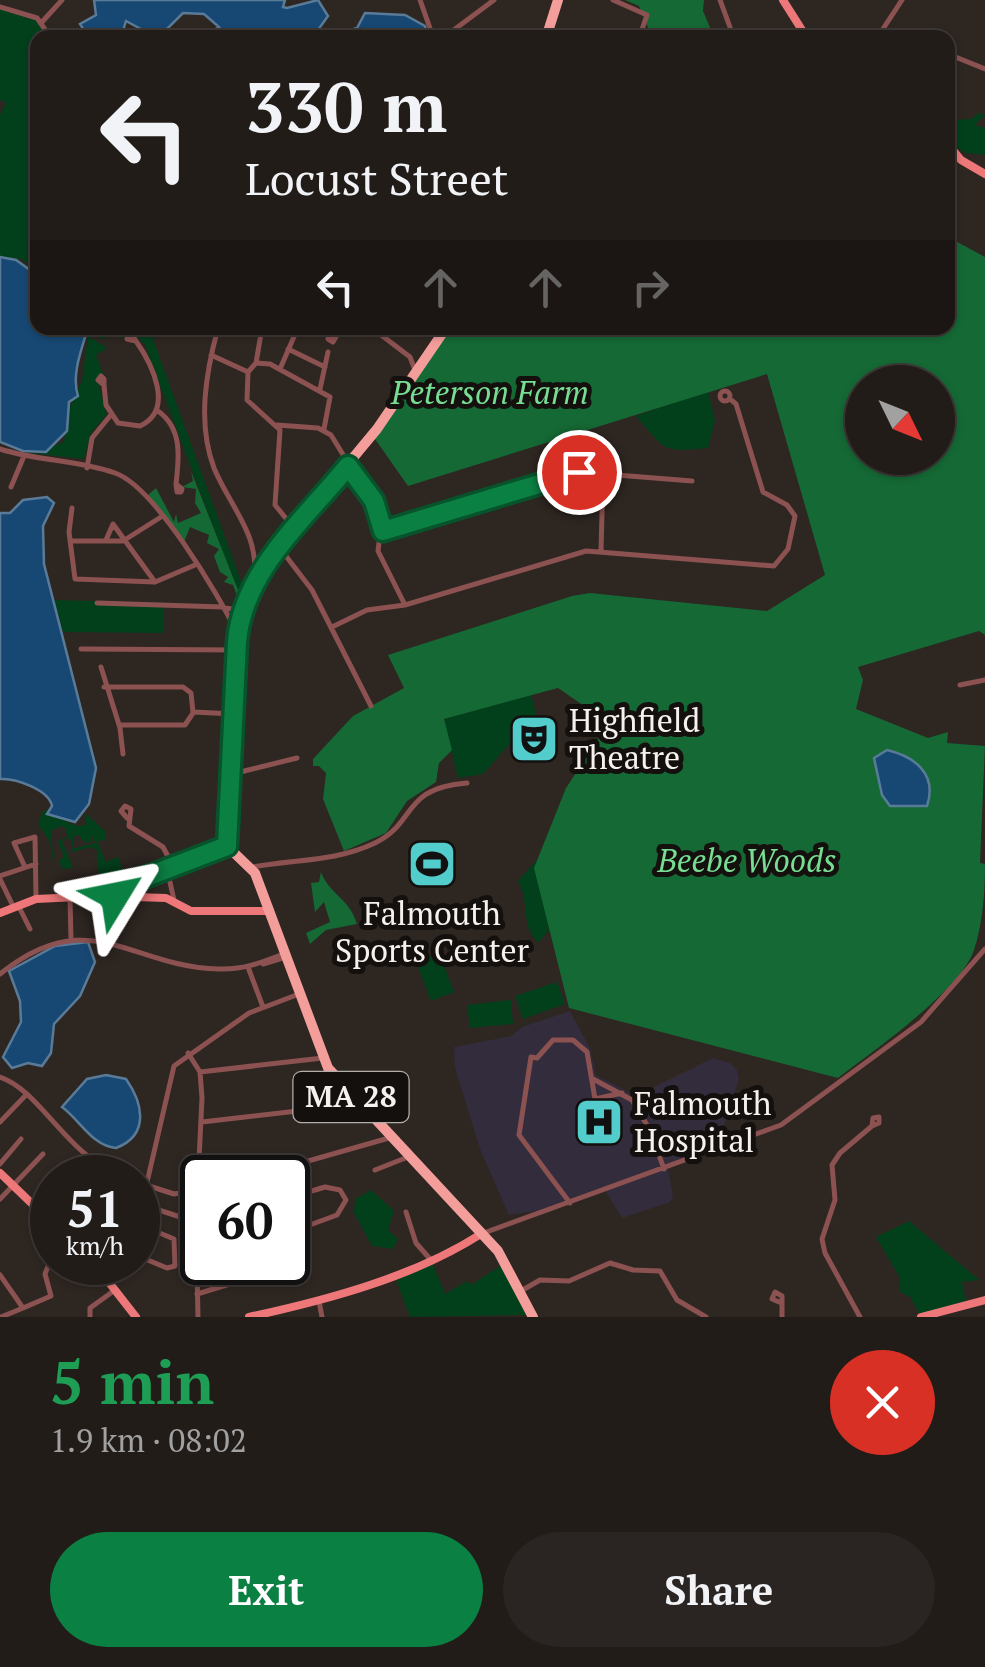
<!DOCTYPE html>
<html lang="en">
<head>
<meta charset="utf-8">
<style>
	:root { --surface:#221c19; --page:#2a2522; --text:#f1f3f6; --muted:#a2a1a2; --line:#3f3a38; --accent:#0b8043 }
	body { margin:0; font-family:"PT Serif",serif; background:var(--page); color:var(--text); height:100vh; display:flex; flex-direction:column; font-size:38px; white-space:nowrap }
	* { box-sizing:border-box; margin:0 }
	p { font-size:32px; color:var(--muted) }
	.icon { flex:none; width:55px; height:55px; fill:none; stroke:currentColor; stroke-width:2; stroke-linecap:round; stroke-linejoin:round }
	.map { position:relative; height:1317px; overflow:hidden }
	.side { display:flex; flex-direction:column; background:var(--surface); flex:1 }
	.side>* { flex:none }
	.banner { position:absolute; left:30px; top:30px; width:925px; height:305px; border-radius:20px; box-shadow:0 2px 8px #0004,0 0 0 2px var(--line); background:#221c19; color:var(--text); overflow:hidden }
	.needle { width:65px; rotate:133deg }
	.fabs { position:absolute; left:845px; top:365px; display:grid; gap:20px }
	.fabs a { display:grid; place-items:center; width:110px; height:110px; border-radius:50%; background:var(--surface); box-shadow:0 2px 8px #0004,0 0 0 2px var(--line); font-size:50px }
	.speed { position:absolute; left:30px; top:1155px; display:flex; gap:20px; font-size:50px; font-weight:700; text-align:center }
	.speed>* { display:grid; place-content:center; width:130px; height:130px; border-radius:50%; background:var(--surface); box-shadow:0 2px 8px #0004,0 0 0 2px var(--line); line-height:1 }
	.speed small { font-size:25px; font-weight:400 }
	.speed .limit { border:5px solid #111; border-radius:15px; background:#fff; color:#111 }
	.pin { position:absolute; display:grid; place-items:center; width:85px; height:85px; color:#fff; margin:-42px; border:5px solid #fff; border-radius:50%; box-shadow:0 2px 10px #0007 }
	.me { position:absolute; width:110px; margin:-55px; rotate:55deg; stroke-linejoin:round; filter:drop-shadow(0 0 8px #0008) }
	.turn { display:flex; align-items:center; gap:35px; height:210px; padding:0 50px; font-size:45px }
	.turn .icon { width:130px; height:130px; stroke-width:2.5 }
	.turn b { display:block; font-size:70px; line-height:85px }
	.lanes { display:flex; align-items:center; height:95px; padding:0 50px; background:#0003; justify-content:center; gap:50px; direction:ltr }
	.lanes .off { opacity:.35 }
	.round { display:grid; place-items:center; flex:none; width:105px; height:105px; border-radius:52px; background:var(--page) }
	.headline { display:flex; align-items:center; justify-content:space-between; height:170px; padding:0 50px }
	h1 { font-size:60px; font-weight:800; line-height:75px; color:#1e9e55 }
	.primary-button { display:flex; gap:20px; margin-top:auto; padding:20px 50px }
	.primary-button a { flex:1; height:115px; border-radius:60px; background:var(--accent); color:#fff; font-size:40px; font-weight:800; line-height:115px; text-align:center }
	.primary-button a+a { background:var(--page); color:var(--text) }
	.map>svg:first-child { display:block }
	.medical { fill:#322c3c }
	.green { fill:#02401c }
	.forest { fill:#156935; fill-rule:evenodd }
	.water { fill:#174873; stroke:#5a7b98; stroke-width:2.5 }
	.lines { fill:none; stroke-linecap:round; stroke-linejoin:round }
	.minor { stroke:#8c5251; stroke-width:5 }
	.major { stroke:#ee7879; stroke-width:8 }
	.highway { stroke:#f49e9c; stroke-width:10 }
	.route-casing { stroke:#07532c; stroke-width:25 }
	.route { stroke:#0b8043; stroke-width:18 }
	.labels { text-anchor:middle; stroke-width:10; stroke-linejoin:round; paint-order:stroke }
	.shield { fill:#13100e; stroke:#b2aeaa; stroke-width:2.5 }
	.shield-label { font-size:30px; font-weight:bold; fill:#f6f1ed }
	.park-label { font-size:32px; font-style:italic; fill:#76dd93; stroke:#13100e }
	.poi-label { font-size:32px; fill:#f6f1ed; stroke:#13100e; text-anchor:start }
</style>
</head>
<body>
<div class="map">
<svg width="985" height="1317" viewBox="0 0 985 1317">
	<rect width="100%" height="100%" fill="#2e2621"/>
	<!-- medical -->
	<path class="medical" d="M 570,1011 L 590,1048 L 596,1075 L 636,1096 L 713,1058 L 730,1063 L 737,1070 L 739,1079 L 718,1144 L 667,1164 L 673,1196 L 670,1202 L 622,1218 L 603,1187 L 536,1211 L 509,1215 L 481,1152 L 455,1068 L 454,1047 L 511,1036 L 522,1027 Z"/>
	<!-- green -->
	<path class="green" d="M 0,8 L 33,16 L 49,37 L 38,38 L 37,269 L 18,257 L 20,263 L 0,257 L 0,114 L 6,103 L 0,100 Z
		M 979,113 L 985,115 L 975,125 L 985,128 L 985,155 L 965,153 L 952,144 L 955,136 L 948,133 L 948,120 L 971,119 Z
		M 90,328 L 149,328 L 245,592 L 241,601 L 145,345 L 131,331 L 125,339 L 115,334 L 103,339 L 88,333 Z
		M 88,336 L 107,348 L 96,355 L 103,374 L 97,379 L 107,414 L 91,433 L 84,459 L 29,453 L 0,443 L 0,438 L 35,453 L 64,442 L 69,409 L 82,381 Z
		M 708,391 L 715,421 L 708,448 C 662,452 667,452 636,416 Z
		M 54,600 L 164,603 L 163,633 L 63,632 Z
		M 531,695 L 539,724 L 530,721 L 483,774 L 458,778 L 444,719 Z
		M 51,808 L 48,814 L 77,826 L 86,825 L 85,813 L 106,832 L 106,840 L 97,841 L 106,862 L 118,857 L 127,881 L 105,890 L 97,867 L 98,850 L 90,847 L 72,852 L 71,849 L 95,843 L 91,833 L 91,841 L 86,843 L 78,835 L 73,836 L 73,847 L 70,838 L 62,841 L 73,868 L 62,869 L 59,860 L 64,857 L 58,841 L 68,837 L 64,826 L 51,830 L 54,868 L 50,842 L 38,824 L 42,812 Z
		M 537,860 L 549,930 L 538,943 C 519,922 531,905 518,881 Z
		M 439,953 L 454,992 L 431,1001 L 416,962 Z
		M 557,982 L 565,1004 L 523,1019 L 515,996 Z
		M 511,1000 L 513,1024 L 470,1028 L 467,1005 Z
		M 371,1190 L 394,1211 L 388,1230 L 398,1239 L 393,1249 L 372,1246 L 354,1213 L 355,1199 Z
		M 909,1221 L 979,1280 L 962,1282 L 966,1302 L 920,1315 L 910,1297 L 900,1292 L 900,1278 L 876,1237 Z
		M 432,1262 L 445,1294 L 467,1281 L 471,1285 L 503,1264 L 530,1315 L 410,1317 L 395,1277 Z"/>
	<!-- forest -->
	<path class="forest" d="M 625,0 L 704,0 L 703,11 L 714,37 L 652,37 L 639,6 Z
		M 948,237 L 985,257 L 985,635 L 979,631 L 858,667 L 863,680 L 856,709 L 928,738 L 948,732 L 947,743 L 985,746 L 980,863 L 985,864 C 985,892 983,923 974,950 C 961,990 873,1051 838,1078 L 569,1008 L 534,868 L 566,788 L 609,723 L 558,688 L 444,719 L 452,750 L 439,763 L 436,782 L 407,801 L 386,833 L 344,851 L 323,799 L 326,773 L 319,766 L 313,766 L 313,759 L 353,716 L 404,688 L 388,655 L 572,596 L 590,593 L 767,611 L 825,575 L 767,374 L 408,486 L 375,439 L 451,328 L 948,328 ZM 862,382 L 938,382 L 938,458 L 862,458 Z
		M 191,471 L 242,600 L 241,606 L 233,585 L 224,582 L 228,577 L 220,572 L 214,556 L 219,549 L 207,543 L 209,535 L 190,527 L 184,542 L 148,495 L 156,488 L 174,522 L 176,514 L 178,523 L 201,513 L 195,503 L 196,489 L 182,487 L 193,481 Z
		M 321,872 C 329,894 350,899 357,924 L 326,930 L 310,944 L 306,933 L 330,922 L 324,902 L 315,912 L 311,883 L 319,882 Z"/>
	<!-- water -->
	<path class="water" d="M 94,0 L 285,0 L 283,7 L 287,8 L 318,0 L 328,16 L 313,37 L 203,37 L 219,27 L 204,14 L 183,13 L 167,29 L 152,35 L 126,21 L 121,37 L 88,37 L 80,24 L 96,15 Z
		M 365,13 L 405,15 L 425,26 L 427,37 L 326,37 L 357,28 Z
		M 0,257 L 16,260 L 37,275 L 38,328 L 88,328 C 82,348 71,375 78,396 L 69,402 L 67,431 L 46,452 L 23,451 L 0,442 Z
		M 47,497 L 54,503 L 43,526 L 44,564 L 96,768 L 89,804 L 75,822 L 47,814 L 52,806 C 49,790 16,778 0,779 L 0,513 L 10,513 L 23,500 Z
		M 887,750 C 913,756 938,773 927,806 L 890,806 L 882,795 L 874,758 Z
		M 88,942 L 95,962 L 80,996 L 54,1024 L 51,1053 L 42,1066 L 28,1063 L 12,1068 L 3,1057 L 21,1022 L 20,1001 L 9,971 L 55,946 Z
		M 106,1075 L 126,1079 C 143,1103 150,1135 116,1148 C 92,1146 80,1120 62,1107 L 87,1079 Z"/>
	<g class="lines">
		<!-- minor -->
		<path class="minor" d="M 420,0 L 431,31 L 439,38
			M 613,0 L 647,15 L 639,38
			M 720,0 L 734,38
			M 0,7 L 37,18 L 51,38
			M 42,22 L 62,0
			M 443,38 L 494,0
			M 877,38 L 902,0
			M 948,54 L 985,69
			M 218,328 C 206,372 197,423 214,468 C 229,505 260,535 254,577
			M 372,328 L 410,357 L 415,370
			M 128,334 L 133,336 L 136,341 L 127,339 Z
			M 336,337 L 333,342 L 328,339 L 346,328
			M 288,349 L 325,367
			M 211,355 L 248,372 L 256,363 L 262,328
			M 256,363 L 270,364 L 330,397 L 324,429
			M 280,369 L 296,332
			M 248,372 L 247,400 L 280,430 L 275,505 L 293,527
			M 101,376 L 104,379 L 104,385 L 98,380 Z
			M 104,385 L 106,405 L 118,423 L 140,426 C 175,410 152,364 136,341
			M 320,389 L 328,352
			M720 396a5 5 0 1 1 10 0a5 5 0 1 1-10 0Z
			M 158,411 C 183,429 179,458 176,484
			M 277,425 L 318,428 L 331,435 L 382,518 L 378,551 L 405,605
			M 0,449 C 37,461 78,460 115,473 C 154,486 219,595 237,633
			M 87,468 L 92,438 L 110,416
			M 176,484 L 182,489 L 181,492 L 177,492 Z
			M 11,487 L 24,456
			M 72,508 L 69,532 L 75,579 L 155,582 L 195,565
			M 383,531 L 579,472 L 692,481
			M 106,540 L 113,524 L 155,582
			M 70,541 L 123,541 L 161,517
			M 279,547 L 312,590 L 371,706
			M 601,551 L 604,441
			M 97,603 L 223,607
			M 224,608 L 243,610
			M 332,627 L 367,610 L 405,605 L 586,551 L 774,566 L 788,549 L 795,516 L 787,505 L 763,492 L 736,404 L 730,399
			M 81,649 L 237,650
			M 101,667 L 120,728 L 123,754
			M 960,685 L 985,680
			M 104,687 L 183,687 L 191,693 L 193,712 L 234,714
			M 119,725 L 185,725 L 193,713
			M 232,774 L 297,758
			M 127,818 L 121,811 L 125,806 L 131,809 L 129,826 L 163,847 L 173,866
			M 24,865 L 14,843 L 35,837 L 36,899
			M 253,867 C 295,859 335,862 375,843 C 417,823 401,788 467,783
			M 167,869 L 174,900
			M 0,876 L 36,864
			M 0,879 L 13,906
			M 70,898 L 71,939
			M 19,907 L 30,929
			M 263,964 L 286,957
			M 248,967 L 263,1007
			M 0,974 C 90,902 129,967 219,969 C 244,970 263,962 286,953
			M 188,1053 L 200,1072 L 202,1098 L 196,1222 L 198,1317
			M 200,1072 L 323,1058
			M 0,1077 C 42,1091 67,1159 127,1178
			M 593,1079 L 632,1100 L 650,1130 L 664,1169
			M 879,1117 L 879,1123 L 872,1126 L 873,1118 Z
			M 0,1122 L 25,1096
			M 202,1122 L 358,1104
			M 0,1164 L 21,1139
			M 375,1170 L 408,1157
			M 248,1178 L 389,1138
			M 149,1186 L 174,1194 L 202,1189
			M 288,1198 L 325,1187 L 340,1190 L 346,1200 L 337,1215 L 288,1233
			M 0,1199 L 43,1154
			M 570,1203 L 519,1135 L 531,1057 L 537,1058 L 553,1040 L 573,1040 L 587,1052 L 595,1099 L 622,1093
			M 143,1205 L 196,1222
			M 406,1212 L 416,1243 L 430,1259
			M 138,1221 L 174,1066 L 249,1013 L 299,994
			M 138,1224 L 174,1239 L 175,1266 L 167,1268 L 138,1256
			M 481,1234 L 781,1125 L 921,1022 L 985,949
			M 0,1275 L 23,1308 L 1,1317
			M 110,1278 L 118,1262
			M 521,1291 L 540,1280 L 569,1281 L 610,1263 L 633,1270 L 660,1271 L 677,1300 L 706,1317
			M 197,1294 L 253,1277 L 248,1262
			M 319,1301 L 322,1317
			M 779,1302 L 772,1299 L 775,1292 L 782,1296 L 782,1317
			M 23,1308 L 51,1296 L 45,1274 L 52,1256
			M 90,1317 L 90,1308 L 115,1290
			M 860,1317 L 825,1253 L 822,1239 L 835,1200 L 832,1165 L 840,1153 L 872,1126"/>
		<!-- major -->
		<path class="major" d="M 783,0 L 807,38
			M 948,144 L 961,160 L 985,174
			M 104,896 L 166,898 L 191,911 L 270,911
			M 0,913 L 36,899 L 99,896 L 227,846
			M 0,1173 L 52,1223
			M 93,1262 L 136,1317
			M 249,1317 C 327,1300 414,1277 481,1234
			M 921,1317 L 985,1300"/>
		<!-- highway -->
		<path class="highway" d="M 546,38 L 558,0
			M 446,328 L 377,429 L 269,559 L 250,591 L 238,636 L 227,846 L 255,873 L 328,1068 L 498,1251 L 533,1317"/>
	</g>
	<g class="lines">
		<!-- route casing -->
		<g class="route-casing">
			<path id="route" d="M 115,896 L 124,896 L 112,890 L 227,846 L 237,642 C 243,570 305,519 348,466 L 374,501 L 383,531 L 579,472"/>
		</g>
		<!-- route -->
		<use href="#route" class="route"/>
	</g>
	<!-- icons -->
	<defs>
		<g id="theatre-square" transform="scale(2.5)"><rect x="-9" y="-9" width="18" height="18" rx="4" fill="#52cdcc" stroke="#13100e"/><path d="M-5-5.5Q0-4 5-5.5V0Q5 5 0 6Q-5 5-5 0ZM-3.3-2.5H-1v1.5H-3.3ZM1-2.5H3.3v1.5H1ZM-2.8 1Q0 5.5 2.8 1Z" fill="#111"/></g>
		<g id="stadium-square" transform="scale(2.5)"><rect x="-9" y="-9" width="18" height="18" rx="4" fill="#52cdcc" stroke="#13100e"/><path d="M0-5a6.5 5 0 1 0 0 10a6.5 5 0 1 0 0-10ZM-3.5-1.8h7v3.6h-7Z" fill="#111"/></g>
		<g id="hospital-square" transform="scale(2.5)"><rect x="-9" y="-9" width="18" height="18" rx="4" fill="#52cdcc" stroke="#13100e"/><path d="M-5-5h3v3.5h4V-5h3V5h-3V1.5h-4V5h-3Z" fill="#111"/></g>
	</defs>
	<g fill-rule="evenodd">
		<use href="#theatre-square" x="534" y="739"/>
		<use href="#stadium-square" x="432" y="864"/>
		<use href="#hospital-square" x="599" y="1122"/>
	</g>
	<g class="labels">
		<!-- shield labels -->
		<rect class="shield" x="293.5" y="1072" width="115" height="50" rx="8"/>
		<g class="shield-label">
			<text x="351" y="1107">MA 28</text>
		</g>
		<!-- park labels -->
		<g class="park-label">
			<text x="490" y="404">Peterson Farm</text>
			<text x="747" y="872">Beebe Woods</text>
		</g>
		<!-- poi labels -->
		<g class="poi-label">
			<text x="569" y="732">Highfield<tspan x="569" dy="37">Theatre</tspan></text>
			<text x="432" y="925" text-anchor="middle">Falmouth<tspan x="432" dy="37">Sports Center</tspan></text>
			<text x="634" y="1115">Falmouth<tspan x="634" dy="37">Hospital</tspan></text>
		</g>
	</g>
</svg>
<div class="fabs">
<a><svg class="needle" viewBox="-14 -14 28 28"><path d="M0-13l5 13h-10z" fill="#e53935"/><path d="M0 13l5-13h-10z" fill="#a2a1a2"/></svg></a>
</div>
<div class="speed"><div>51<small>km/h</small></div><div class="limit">60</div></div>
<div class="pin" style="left:579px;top:472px;background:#d93025"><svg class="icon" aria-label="arrive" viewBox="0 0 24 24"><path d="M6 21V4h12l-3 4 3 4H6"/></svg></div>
<svg class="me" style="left:115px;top:896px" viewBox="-20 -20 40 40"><path d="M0-17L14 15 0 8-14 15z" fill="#0b8043" stroke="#fff" stroke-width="4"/></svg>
<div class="banner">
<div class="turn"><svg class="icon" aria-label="left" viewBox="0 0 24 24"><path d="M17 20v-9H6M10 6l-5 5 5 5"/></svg><div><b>330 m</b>Locust Street</div></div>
<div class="lanes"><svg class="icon" aria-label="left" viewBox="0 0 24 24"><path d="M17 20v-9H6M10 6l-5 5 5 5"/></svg><svg class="icon off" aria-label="ahead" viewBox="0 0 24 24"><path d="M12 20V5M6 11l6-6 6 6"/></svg><svg class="icon off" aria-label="ahead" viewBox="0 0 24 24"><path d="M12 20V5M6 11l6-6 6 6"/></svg><svg class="icon off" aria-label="right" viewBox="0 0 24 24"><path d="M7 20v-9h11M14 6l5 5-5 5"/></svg></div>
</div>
</div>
<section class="side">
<div class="headline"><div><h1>5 min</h1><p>1.9 km · 08:02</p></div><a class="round" style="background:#d93025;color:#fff"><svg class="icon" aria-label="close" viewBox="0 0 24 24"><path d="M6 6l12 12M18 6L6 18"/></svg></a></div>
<div class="primary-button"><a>Exit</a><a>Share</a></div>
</section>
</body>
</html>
